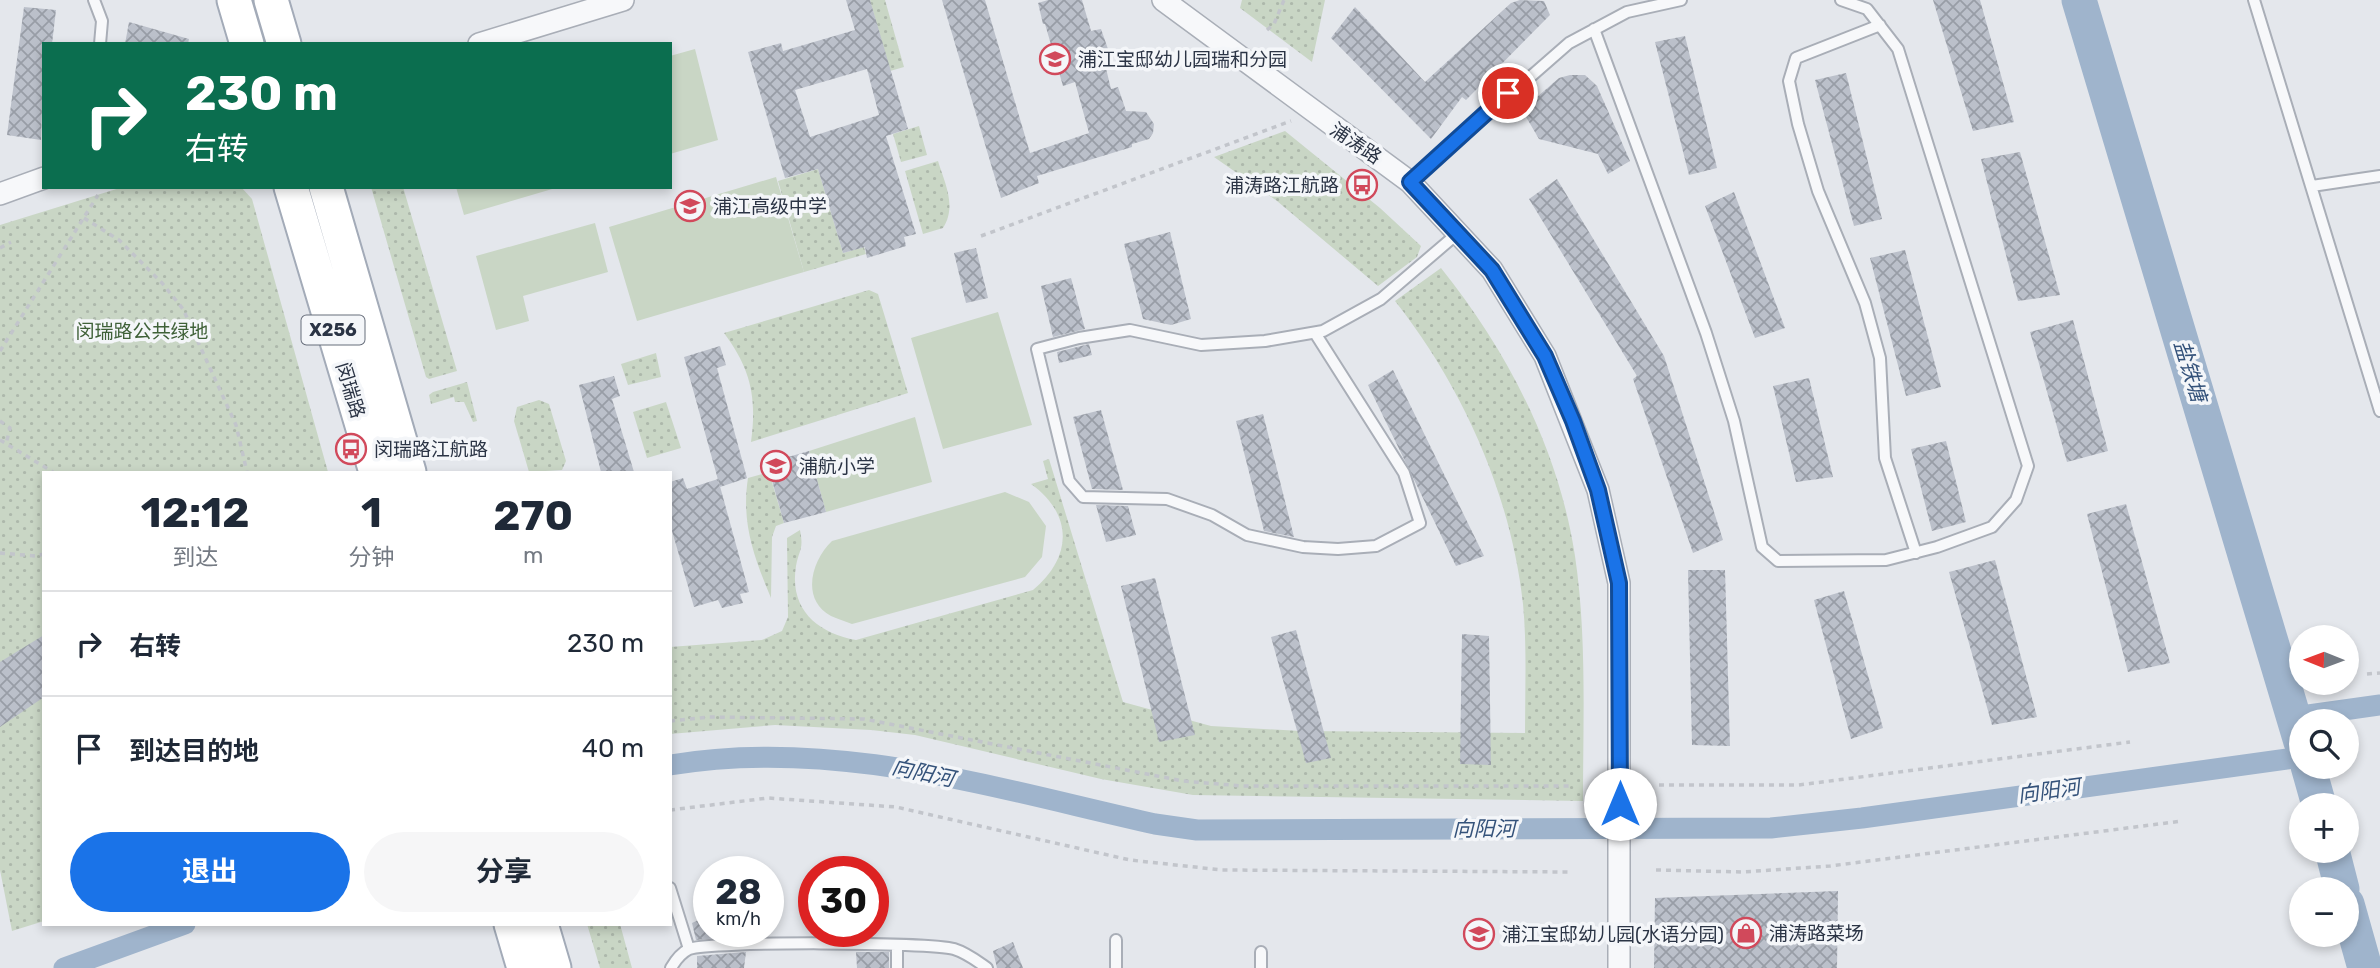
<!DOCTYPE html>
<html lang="zh">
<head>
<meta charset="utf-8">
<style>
	:root { --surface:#fff; --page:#f6f6f7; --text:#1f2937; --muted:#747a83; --line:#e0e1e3; --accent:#1a73e8 }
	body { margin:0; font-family:Rubik,"Noto Sans SC",sans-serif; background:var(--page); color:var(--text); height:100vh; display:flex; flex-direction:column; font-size:26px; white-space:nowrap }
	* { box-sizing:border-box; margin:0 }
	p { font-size:23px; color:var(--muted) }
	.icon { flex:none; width:38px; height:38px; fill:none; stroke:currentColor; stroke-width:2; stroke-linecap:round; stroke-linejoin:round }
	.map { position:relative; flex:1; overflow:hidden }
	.side { position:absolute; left:42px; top:471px; width:630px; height:455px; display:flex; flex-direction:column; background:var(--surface); border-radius:0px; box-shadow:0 4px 10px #0003 }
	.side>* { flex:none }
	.hud { position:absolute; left:42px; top:42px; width:630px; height:147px; border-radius:0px; box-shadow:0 4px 10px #0003; background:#0b6e4f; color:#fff; overflow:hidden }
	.needle { width:46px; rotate:271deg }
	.tools { position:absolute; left:2289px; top:625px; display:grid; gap:14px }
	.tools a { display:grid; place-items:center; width:70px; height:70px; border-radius:50%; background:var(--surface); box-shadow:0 4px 10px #0003; font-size:35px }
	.speed { position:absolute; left:693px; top:856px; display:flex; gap:14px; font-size:35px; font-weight:700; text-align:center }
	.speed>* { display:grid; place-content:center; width:91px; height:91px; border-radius:50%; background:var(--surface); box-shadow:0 4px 10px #0003; line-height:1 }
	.speed small { font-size:18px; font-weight:400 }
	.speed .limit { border:10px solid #d22; background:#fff; color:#111 }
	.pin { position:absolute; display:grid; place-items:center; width:60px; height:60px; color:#fff; margin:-30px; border:4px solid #fff; border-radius:50%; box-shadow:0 2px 7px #0007 }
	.me { position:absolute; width:77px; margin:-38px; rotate:0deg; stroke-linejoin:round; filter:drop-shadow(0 0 5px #0008) }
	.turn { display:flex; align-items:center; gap:24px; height:147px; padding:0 28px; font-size:32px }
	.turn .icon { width:91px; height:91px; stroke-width:2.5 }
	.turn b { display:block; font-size:49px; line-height:60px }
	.eta { display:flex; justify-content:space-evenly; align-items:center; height:119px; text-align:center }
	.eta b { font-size:42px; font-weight:700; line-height:49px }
	.button { display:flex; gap:14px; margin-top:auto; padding:14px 28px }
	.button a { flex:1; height:80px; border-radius:42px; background:var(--accent); color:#fff; font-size:28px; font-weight:700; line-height:80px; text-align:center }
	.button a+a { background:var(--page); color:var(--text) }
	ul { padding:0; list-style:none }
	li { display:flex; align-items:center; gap:21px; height:105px; padding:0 28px; border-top:2px solid var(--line) }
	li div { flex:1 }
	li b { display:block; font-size:26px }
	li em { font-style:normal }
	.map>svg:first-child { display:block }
	.grass { fill:url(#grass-dots) }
	.pitch { fill:#c9d6c5 }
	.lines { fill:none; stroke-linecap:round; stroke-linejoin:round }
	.canal { stroke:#9fb4cc; stroke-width:21 }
	.river { stroke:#9fb4cc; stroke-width:35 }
	.building { fill:url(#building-cross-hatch); fill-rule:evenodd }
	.service-casing { stroke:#a9aeb7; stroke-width:14 }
	.minor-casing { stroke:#a9aeb7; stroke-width:24 }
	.primary-casing { stroke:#a3abb8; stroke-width:37 }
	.path { stroke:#c2c5cb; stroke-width:3.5; stroke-dasharray:5 5; stroke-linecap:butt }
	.service { stroke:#f7f8fa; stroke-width:10 }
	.minor { stroke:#f7f8fa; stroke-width:21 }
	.primary { stroke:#fff; stroke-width:33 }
	.route-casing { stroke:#114b97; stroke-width:18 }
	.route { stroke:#1a73e8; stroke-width:12 }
	.labels { text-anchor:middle; stroke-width:7; stroke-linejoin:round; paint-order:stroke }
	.shield { fill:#f4f6f9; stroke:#676e7b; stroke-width:2 }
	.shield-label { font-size:18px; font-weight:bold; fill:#2b3445 }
	.poi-label { font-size:19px; fill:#2b3445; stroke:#f4f6f9; text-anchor:start }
	.street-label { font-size:19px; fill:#2b3445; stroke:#f4f6f9 }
	.park-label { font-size:19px; fill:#3f6138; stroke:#f4f6f9 }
	.water-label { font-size:21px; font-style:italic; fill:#34527a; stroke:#f4f6f9 }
</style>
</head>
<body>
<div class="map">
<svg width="2380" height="968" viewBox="0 0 2380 968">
	<defs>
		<pattern id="grass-dots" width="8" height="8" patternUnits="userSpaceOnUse" patternTransform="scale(1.75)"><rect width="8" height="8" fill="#c9d6c5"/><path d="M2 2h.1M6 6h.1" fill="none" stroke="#adb8ab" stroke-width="1.8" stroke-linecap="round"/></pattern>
		<pattern id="building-cross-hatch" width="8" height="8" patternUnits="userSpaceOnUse" patternTransform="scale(1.75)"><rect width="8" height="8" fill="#bbc0ca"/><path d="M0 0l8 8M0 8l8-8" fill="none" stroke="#989da6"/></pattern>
	</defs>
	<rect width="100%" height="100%" fill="#e4e7ec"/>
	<!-- grass -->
	<path class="grass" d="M 870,0 L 885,0 L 904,67 L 890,71 Z
		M 1242,0 L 1325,0 L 1312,62 L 1240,8 Z
		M 919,126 L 927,155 L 901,162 L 893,134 Z
		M 1285,131 L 1380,208 L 1421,246 L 1417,257 L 1378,286 L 1277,201 L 1214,157 Z
		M 938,161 C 945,184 957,206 943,228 L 923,234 L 905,171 Z
		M 818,169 L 843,253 L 864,247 L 866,254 L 804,272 L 778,181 Z
		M 123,187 L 241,187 L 252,199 L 328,472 L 44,472 L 44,921 L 12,931 L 0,870 L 0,225 Z
		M 371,187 L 403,187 L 457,371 L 429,379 L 426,377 Z
		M 1441,268 C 1507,350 1559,450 1575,556 C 1587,637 1583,719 1583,801 L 1193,795 L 1101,779 L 915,735 L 871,730 L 775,725 L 670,734 L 670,647 L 762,640 L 782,631 L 788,617 L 787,538 L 800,530 C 804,550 799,549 796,566 C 789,609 817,633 856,640 L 1033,590 C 1073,557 1073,514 1031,484 L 1048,479 L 1043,461 L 1049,459 L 1123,702 L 1211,726 L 1301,731 L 1525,733 C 1525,690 1527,646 1523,604 C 1511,495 1463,387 1395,301 Z
		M 869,290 L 878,294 L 908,393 L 751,442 C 757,398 751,369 724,333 Z
		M 656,353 L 661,377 L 628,385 L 621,364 Z
		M 467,382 L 477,421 L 473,422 L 464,402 L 455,402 L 454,397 L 431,404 L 429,395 L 433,392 Z
		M 539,400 L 549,404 L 566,461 L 562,470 L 529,472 L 514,421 L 517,407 Z
		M 666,402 L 681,448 L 647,458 L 633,412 Z
		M 769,472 L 784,523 L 776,526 L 772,537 L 771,598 C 754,557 741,523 748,478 Z
		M 587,924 L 620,924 L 632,968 L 600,968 Z"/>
	<!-- pitch -->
	<path class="pitch" d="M 695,49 L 718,140 L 670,154 L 670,56 Z
		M 776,177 L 804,272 L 637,321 L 609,227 Z
		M 456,187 L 559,187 L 464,215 Z
		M 595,223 L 608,272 L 523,296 L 529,321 L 496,330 L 476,256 Z
		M 998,312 L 1032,425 L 943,449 L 911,338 Z
		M 915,417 L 932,482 L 826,512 L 809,451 Z
		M 1005,492 L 1029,502 L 1046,526 L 1042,557 L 1025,577 L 852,624 C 845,621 837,619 831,616 C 800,599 812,560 832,541 Z"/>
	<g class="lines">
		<!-- canal -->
		<path class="canal" d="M 2294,717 L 2380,705
			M 670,765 C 834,737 997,789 1155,824 L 1197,830 L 1771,828 L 1862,818 L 2301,757
			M 64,968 L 185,924"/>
		<!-- river -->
		<path class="river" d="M 2079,0 L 2301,742
			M 2308,766 L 2319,805
			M 2332,850 L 2342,889
			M 2347,904 L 2365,968"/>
	</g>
	<!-- building -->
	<path class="building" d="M 846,0 L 870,0 L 908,129 L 886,136 L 916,234 L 904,237 L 906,246 L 867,258 L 865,247 L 843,253 L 818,169 L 785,178 L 748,52 L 781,43 L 783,51 L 855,30 ZM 867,69 L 879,115 L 810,137 L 795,90 Z
		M 942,0 L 985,0 L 1030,153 L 1089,133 L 1075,82 L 1063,86 L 1045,24 L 1043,24 L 1038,3 L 1048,0 L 1082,0 L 1091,31 L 1101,29 L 1108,49 L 1102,52 L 1111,89 L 1118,87 L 1126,111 L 1146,112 L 1154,124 L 1153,133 L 1149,139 L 1132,144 L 1132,147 L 1037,176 L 1039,183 L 1001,198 Z
		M 1520,0 L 1544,1 L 1550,15 L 1466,100 L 1462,97 L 1431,139 L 1331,38 L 1355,7 L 1425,82 L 1511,3 Z
		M 1933,0 L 1980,0 L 2014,122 L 1973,131 Z
		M 24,7 L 56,10 L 52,44 L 44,44 L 41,140 L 7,135 Z
		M 129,22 L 189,39 L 188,44 L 125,44 Z
		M 1685,36 L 1717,168 L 1689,175 L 1655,42 Z
		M 1846,73 L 1882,219 L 1854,226 L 1815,80 Z
		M 1570,75 L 1585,75 L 1597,86 L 1630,161 L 1608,174 L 1598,154 L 1539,139 L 1522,110 L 1559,78 Z
		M 2020,152 L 2060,295 L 2018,301 L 1981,159 Z
		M 1557,179 L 1664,356 L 1723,540 L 1693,553 L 1633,379 L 1637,376 L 1529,199 Z
		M 1734,192 L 1785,328 L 1755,338 L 1705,206 Z
		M 1170,232 L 1191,319 L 1171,325 L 1143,319 L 1124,244 Z
		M 976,248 L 988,298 L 966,303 L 954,253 Z
		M 1905,250 L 1941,387 L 1906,396 L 1870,258 Z
		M 1071,278 L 1085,329 L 1053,337 L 1041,286 Z
		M 2073,320 L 2108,451 L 2067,462 L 2030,332 Z
		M 1089,344 L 1092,355 L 1059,363 L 1057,352 Z
		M 720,346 L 726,365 L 717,368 L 747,478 L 720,487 L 684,357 Z
		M 1393,370 L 1484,556 L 1456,566 L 1368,385 Z
		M 614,376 L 620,396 L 612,399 L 634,472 L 601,472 L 579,385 Z
		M 1809,378 L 1833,477 L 1796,482 L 1773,386 Z
		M 1101,410 L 1123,490 L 1092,489 L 1073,417 Z
		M 1263,414 L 1294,537 L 1264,531 L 1236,421 Z
		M 1946,441 L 1966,522 L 1932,531 L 1911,449 Z
		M 809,451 L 826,512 L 784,523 L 767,463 Z
		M 683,478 L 687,489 L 718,479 L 749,592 L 740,594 L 743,603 L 722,608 L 718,600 L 694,607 L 670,524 L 670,482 Z
		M 2126,504 L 2170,663 L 2128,672 L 2087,514 Z
		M 1096,505 L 1128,506 L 1136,535 L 1106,542 Z
		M 1995,560 L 2037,717 L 1992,725 L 1949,572 Z
		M 1688,570 L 1725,570 L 1730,746 L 1692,745 Z
		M 1155,578 L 1195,735 L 1159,742 L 1121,586 Z
		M 1844,591 L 1883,728 L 1851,739 L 1814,600 Z
		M 1296,630 L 1331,758 L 1306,763 L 1271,637 Z
		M 1462,634 L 1489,636 L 1491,765 L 1460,764 Z
		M 44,635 L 44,697 L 0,727 L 0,662 Z
		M 1838,891 L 1837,968 L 1654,968 L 1655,898 Z
		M 709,915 L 709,931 L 718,931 L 720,938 L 696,940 L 692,923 Z
		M 1013,942 L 1023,968 L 997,968 L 993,951 Z
		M 746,952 L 744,968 L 697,968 L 697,956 Z
		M 856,952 L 889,952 L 889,968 L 857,968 Z"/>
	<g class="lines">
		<!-- service casing -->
		<g class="service-casing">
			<path id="service" d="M 94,0 L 102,21 L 100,44
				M 2254,0 L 2380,411
				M 1880,25 L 1796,58 L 1789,81 L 1798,124 L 1818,191 L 1865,303 L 1880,358 L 1885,458 L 1916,553
				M 1594,29 L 1706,333 L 1734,421 L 1762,547 L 1778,561 L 1886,560 L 1937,547 L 1992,527 L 2016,500 L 2028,466 L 1898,49 L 1867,9 L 1841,0
				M 1410,182 L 1569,43 L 1627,12 L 1681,0
				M 2312,186 L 2380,176
				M 1315,333 L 1404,473 L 1420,523 L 1376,546 L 1338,549 L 1303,547 L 1247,535 L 1212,515 L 1167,499 L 1083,497 L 1069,481 L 1037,349 L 1079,338 L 1130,330 L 1201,345 L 1265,341 L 1323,331 L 1381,299 L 1458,233
				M 670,888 L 689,949
				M 1116,940 L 1116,968
				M 671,968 C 675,961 681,953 689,949 C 709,941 931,942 954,949 C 967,953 977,961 987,968
				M 897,968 L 897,946
				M 1261,968 L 1261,952"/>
		</g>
		<!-- minor casing -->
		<g class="minor-casing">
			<path id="minor" d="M 1163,0 L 1410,182 L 1492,270 L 1545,356 L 1598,490 L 1619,583 L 1619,968
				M 479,44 L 623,0
				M 0,194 L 44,178"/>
		</g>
		<!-- primary casing -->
		<g class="primary-casing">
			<path id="primary" d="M 234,0 L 247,44
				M 271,0 L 284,44
				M 291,187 L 376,472
				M 326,187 L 409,472
				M 511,924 L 524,968
				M 541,924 L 554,968"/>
		</g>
		<!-- path -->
		<path class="path" d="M 1267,30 L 1274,24 L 1284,0
			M 84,218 L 119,240 L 162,283 L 183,309 L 236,425 L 247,472
			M 981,236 L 1291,121
			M 0,248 L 11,242
			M 0,351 L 98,195
			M 0,421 L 10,428 L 6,444
			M 0,440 L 53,472
			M 0,553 L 36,556 L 44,554
			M 2367,674 L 2380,673
			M 670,721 L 709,717 L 864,719 L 1183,781 L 1242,786 L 1572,786
			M 1659,785 L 1799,785 L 2130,742
			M 670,810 L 768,798 L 896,807 L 1130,860 L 1222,870 L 1572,872
			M 1656,870 L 1743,872 L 1830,866 L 2182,821"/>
		<!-- service -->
		<use href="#service" class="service"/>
		<!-- minor -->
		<use href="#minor" class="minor"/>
		<!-- primary -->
		<use href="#primary" class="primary"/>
	</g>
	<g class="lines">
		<!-- route casing -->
		<g class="route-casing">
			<path id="route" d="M 1508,93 L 1410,182 L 1492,270 L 1532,335 L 1545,356 L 1573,421 L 1598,490 L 1619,583 L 1620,804"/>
		</g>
		<!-- route -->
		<use href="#route" class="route"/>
	</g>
	<!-- icons -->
	<defs>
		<g id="school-ring" transform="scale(1.575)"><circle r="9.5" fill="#f4f6f9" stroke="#d1495b" stroke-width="1.5"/><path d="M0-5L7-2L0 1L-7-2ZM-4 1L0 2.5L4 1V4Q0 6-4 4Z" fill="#d1495b"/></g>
		<g id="bus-ring" transform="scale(1.575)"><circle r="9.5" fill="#f4f6f9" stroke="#d1495b" stroke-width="1.5"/><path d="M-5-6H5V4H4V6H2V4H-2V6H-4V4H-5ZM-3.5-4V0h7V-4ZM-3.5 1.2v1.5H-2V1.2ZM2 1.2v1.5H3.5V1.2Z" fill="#d1495b"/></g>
		<g id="shop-ring" transform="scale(1.575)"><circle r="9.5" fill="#f4f6f9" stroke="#d1495b" stroke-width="1.5"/><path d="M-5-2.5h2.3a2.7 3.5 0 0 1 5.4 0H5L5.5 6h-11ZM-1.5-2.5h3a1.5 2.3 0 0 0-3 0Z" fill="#d1495b"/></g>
	</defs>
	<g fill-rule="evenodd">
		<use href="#school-ring" x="1055" y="59"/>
		<use href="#bus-ring" x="1362" y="185"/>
		<use href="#school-ring" x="690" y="206"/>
		<use href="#bus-ring" x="351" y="449"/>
		<use href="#school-ring" x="776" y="466"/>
		<use href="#shop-ring" x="1746" y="933"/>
		<use href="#school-ring" x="1479" y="934"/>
	</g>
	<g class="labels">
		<!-- shield labels -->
		<rect class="shield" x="301.5" y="315.5" width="63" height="29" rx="5"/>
		<g class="shield-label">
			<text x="333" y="336">X256</text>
		</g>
		<!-- poi labels -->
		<g class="poi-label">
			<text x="1078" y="66">浦江宝邸幼儿园瑞和分园</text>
			<text x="1339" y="192" text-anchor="end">浦涛路江航路</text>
			<text x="713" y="213">浦江高级中学</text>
			<text x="374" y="456">闵瑞路江航路</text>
			<text x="799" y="473">浦航小学</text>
			<text x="1769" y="940">浦涛路菜场</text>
			<text x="1502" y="941">浦江宝邸幼儿园(水语分园)</text>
		</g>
		<!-- street labels -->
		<g class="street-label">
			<text transform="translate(1356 143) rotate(34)" y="7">浦涛路</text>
			<text transform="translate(351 390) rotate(73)" y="7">闵瑞路</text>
		</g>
		<!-- park labels -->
		<g class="park-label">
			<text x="142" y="338">闵瑞路公共绿地</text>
		</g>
		<!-- water labels -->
		<g class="water-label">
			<text transform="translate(2190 371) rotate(73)" y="7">盐铁塘</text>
			<text transform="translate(923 773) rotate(12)" y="7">向阳河</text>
			<text transform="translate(2049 791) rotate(-8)" y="7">向阳河</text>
			<text x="1484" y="836">向阳河</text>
		</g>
	</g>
</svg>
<div class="tools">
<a><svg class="needle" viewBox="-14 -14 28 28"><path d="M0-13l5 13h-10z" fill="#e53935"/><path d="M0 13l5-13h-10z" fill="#747a83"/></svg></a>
<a><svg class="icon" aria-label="search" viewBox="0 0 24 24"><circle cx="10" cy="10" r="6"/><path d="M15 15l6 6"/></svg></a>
<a>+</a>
<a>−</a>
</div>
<div class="speed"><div>28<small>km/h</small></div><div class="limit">30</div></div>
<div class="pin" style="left:1508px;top:93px;background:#d93025"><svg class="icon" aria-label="arrive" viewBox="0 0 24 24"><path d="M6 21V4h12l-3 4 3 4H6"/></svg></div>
<svg class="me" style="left:1620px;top:804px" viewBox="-20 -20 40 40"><circle r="19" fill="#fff"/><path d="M0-13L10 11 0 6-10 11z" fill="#1a73e8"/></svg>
<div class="hud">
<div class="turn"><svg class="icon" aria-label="right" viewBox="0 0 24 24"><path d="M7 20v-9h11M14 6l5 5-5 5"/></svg><div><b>230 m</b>右转</div></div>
</div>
<section class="side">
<div class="eta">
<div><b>12:12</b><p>到达</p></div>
<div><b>1</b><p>分钟</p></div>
<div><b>270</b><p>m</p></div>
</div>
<ul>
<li><svg class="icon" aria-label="right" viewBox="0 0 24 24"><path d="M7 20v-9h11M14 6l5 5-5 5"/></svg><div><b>右转</b></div><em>230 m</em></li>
<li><svg class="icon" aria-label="arrive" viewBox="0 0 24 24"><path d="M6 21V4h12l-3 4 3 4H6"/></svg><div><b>到达目的地</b></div><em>40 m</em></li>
</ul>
<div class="button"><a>退出</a><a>分享</a></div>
</section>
</div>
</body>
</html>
